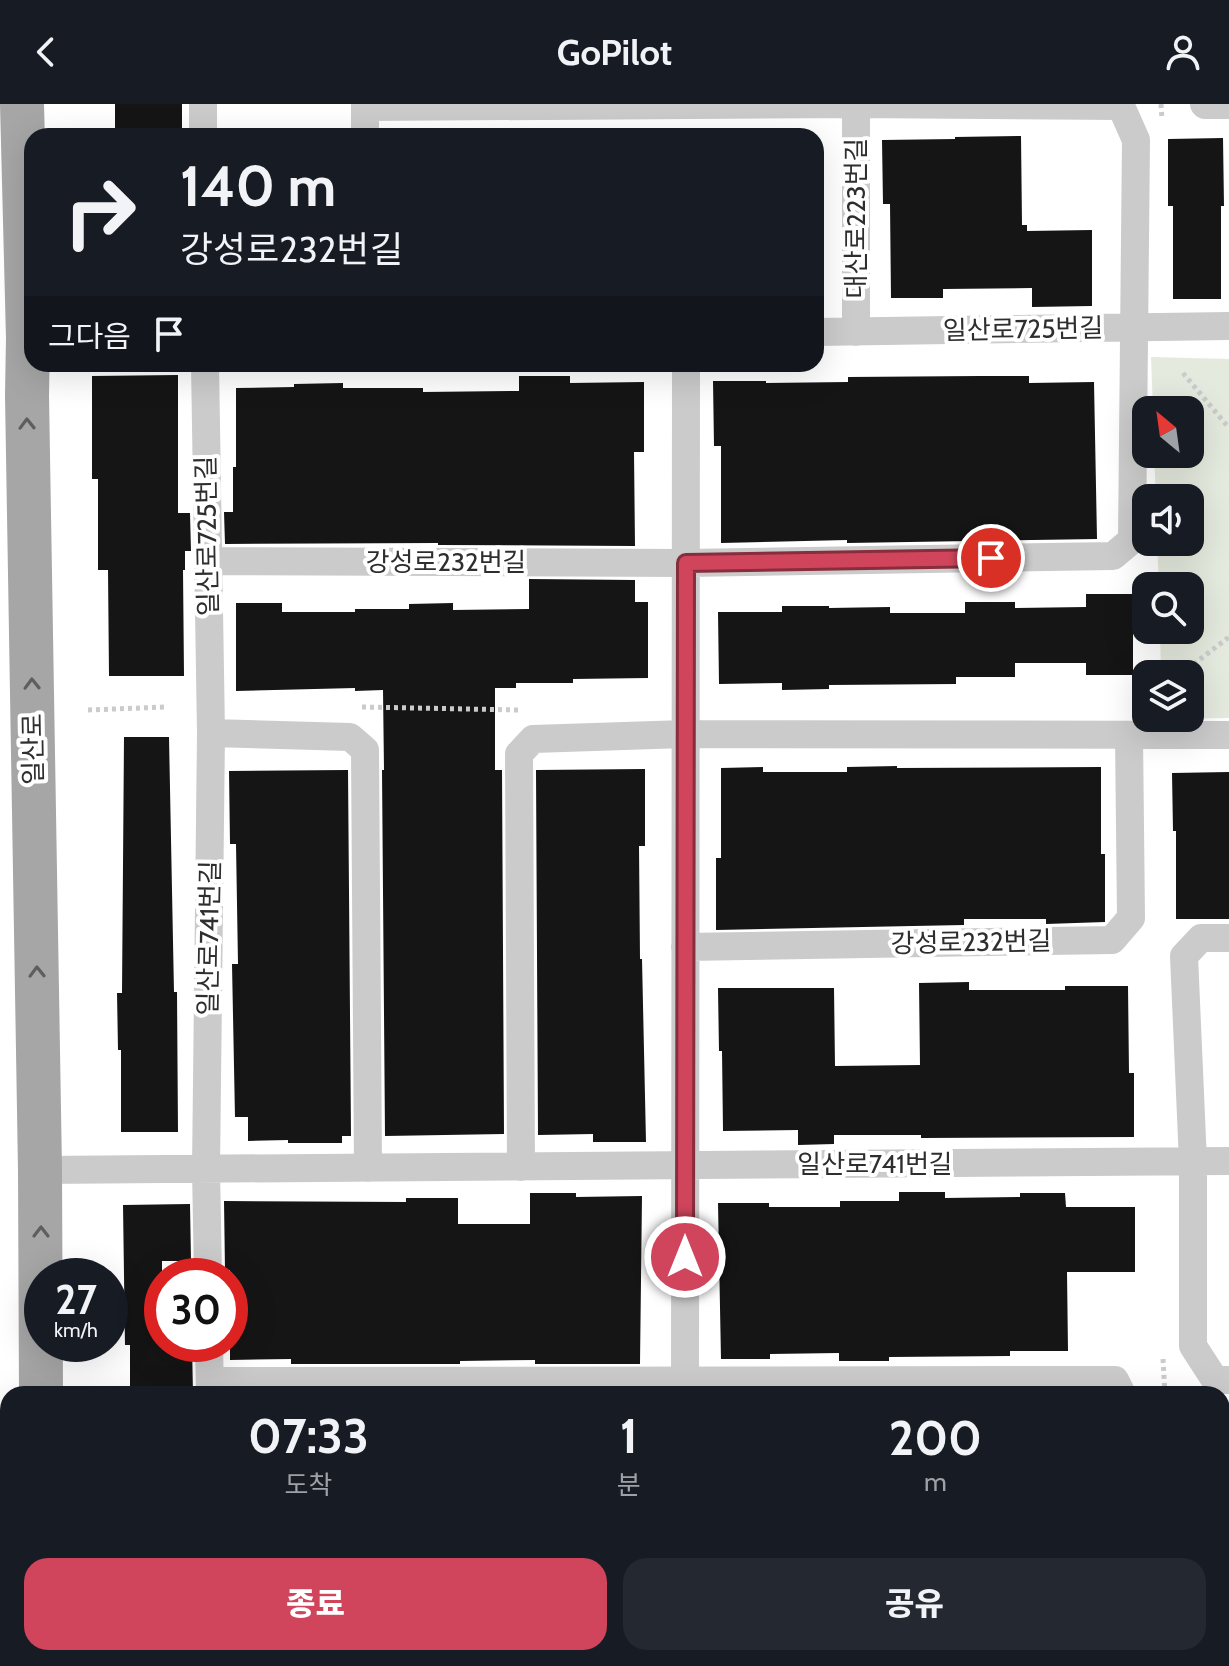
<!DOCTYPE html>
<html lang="ko">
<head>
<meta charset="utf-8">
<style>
	:root { --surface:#171b24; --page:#242831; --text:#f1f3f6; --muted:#9ea1a6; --accent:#d0455c }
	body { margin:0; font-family:Cabin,"Noto Sans KR",sans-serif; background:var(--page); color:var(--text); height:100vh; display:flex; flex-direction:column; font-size:30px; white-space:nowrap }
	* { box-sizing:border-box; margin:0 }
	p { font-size:26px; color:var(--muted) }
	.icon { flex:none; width:44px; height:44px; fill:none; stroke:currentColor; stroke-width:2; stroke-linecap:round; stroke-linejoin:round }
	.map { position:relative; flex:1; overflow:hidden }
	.side { position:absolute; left:0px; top:1282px; width:1230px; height:280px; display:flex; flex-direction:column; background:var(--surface); border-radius:24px 24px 0 0; box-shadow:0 8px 32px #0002 }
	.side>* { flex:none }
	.guide { position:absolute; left:24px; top:24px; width:800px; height:244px; border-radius:24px; box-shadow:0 8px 32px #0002; background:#171b24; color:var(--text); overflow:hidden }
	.needle { width:52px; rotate:331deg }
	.tools { position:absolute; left:1132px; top:292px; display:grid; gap:16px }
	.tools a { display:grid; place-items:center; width:72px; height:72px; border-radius:16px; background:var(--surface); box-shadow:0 8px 32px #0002; font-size:40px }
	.speed { position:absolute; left:24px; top:1154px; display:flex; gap:16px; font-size:40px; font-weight:700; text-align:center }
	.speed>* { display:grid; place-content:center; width:104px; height:104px; border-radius:50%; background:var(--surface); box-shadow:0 8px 32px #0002; line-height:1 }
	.speed small { font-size:20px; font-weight:400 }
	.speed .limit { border:12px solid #d22; background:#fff; color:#111 }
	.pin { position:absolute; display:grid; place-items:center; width:68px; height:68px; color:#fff; margin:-34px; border:4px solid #fff; border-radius:50%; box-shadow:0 2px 8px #0007 }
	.me { position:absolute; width:88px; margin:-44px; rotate:0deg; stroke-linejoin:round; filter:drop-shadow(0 0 6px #0008) }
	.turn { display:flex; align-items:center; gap:28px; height:168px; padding:0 24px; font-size:36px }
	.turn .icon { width:104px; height:104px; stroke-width:2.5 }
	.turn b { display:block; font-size:56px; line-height:68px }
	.then { display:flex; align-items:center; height:76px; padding:0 24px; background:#0003; gap:16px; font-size:30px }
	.eta { display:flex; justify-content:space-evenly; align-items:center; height:136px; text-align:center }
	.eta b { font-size:48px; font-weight:800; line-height:56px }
	.cta { display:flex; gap:16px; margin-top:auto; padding:16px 24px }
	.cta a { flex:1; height:92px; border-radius:24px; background:var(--accent); color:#fff; font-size:32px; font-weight:800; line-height:92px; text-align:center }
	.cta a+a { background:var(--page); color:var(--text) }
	header { display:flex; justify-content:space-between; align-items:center; height:104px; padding:0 24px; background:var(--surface); font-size:36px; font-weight:800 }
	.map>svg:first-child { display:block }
	.green { fill:#e5eade }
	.building { fill:#151515 }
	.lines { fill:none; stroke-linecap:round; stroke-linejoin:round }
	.path { stroke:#cbcbcb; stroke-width:5; stroke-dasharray:4 4; stroke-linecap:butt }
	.minor { stroke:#cbcbcb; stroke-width:28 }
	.primary { stroke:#a6a6a6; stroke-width:44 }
	.oneway { stroke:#5e5e5e }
	.route-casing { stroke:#872d3c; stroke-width:20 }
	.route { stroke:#d0455c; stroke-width:14 }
	.labels { text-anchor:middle; stroke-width:8; stroke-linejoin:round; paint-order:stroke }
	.street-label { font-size:26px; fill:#2e2e2e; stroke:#fff }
</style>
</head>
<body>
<header><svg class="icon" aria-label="back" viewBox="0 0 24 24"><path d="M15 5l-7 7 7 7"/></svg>GoPilot<svg class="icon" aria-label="person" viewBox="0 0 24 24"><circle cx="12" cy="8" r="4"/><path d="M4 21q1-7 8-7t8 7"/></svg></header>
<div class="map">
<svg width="1229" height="1562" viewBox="0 0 1229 1562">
	<rect width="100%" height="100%" fill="#fff"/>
	<!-- green -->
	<path class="green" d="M 1151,253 L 1229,255 L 1229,614 L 1164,615 L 1190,614 L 1190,570 L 1161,570 L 1160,526 L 1190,526 L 1190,482 L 1159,482 L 1157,438 L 1190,438 L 1190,394 L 1156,394 L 1154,350 L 1190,350 L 1190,306 L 1153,306 Z"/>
	<!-- building -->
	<path class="building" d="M 115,0 L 182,0 L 182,30 L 115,31 Z
		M 1021,32 L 1022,121 L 1027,121 L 1027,127 L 1092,126 L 1092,202 L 1032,203 L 1032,184 L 943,185 L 943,194 L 891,194 L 890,100 L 883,100 L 882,36 L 955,35 L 955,33 Z
		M 1223,34 L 1224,102 L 1221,102 L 1221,195 L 1173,195 L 1173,102 L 1168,102 L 1168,35 Z
		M 178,271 L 178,409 L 190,409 L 191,447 L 185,447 L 185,466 L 183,466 L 184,572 L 109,572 L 108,466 L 98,466 L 98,375 L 92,375 L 92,272 Z
		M 519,272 L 570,272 L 570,279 L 644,278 L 644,348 L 634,348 L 635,442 L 438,441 L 438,439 L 225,440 L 224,408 L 233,408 L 233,363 L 236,363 L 236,284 L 294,283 L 294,280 L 343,279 L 343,284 L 423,284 L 423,288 L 519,287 Z
		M 980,272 L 1029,272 L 1029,279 L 1094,278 L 1097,435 L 847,439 L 847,436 L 721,439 L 721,342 L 714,342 L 713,277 L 766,277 L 766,279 L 848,278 L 848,273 Z
		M 529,475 L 635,476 L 635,498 L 648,498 L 648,574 L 573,575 L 573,579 L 516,579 L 516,584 L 495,584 L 495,666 L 502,666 L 504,1030 L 385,1032 L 382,666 L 384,666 L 383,586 L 355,587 L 355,584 L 236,587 L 236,499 L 282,499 L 282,508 L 355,508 L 355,505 L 409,505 L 409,500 L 453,499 L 453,506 L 529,505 Z
		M 1086,490 L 1133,490 L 1133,571 L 1086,571 L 1086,559 L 1015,559 L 1015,573 L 956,573 L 956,580 L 829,581 L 829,585 L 782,586 L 782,579 L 719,580 L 718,508 L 782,508 L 782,502 L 829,502 L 829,504 L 890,503 L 890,509 L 965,509 L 965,498 L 1015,498 L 1015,504 L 1086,503 Z
		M 124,633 L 169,633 L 174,888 L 177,888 L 178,1028 L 121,1028 L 121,946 L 118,946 L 117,889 L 122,889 Z
		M 897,662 L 897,664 L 1101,663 L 1101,750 L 1105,750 L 1105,818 L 1046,820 L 1046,815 L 964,815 L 964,821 L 716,826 L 716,754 L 721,754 L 721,664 L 763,663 L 763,668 L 847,668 L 847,663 Z
		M 645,665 L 645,742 L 639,742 L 640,855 L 642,855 L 646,1038 L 593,1038 L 593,1030 L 538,1031 L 536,666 Z
		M 348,666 L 351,1032 L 342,1032 L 342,1039 L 288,1039 L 288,1036 L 248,1037 L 248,1013 L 235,1013 L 232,860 L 238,860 L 236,740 L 230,740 L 229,667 Z
		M 1229,668 L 1229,815 L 1176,815 L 1176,727 L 1173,727 L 1172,669 Z
		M 969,878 L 969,886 L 1065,886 L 1065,882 L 1128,882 L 1129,969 L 1134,969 L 1134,1033 L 921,1034 L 921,1031 L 834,1031 L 834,1040 L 798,1041 L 798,1026 L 723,1027 L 722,947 L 719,947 L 718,884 L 834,884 L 835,962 L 920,961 L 919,879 Z
		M 899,1088 L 945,1088 L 945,1094 L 1020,1093 L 1020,1089 L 1065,1089 L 1066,1103 L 1135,1103 L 1135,1168 L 1067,1168 L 1068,1247 L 1010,1247 L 1010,1252 L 889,1253 L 889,1257 L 839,1257 L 839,1249 L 770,1250 L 770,1255 L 721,1255 L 718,1099 L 769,1099 L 769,1103 L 840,1103 L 840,1097 L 899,1097 Z
		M 530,1089 L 576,1089 L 576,1093 L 642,1092 L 640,1260 L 535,1260 L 535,1256 L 460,1257 L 460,1260 L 291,1260 L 291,1255 L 230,1256 L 230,1166 L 225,1166 L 224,1097 L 406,1098 L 406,1094 L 458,1094 L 458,1120 L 530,1120 Z
		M 190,1100 L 191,1157 L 162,1157 L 162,1240 L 192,1240 L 193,1290 L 130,1290 L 130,1241 L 125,1241 L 123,1101 Z"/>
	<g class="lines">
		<!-- path -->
		<path class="path" d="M 1161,0 L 1162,15
			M 1183,269 L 1229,324
			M 1181,570 L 1229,533
			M 362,603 L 520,606
			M 88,606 L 165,603
			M 1163,1255 L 1165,1290
			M 197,1562 L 197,1554
			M 1177,1562 L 1178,1554"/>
		<!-- minor -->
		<path class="minor" d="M 203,0 L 203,32
			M 365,0 L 365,32
			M 1204,0 L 1205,1 L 1229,1
			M 816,228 L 1229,222
			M 856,228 L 856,0
			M 205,260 L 211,629 L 206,1065 L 208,1172
			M 207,457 L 686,459 L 1113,452 L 1132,436 L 1136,36 L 1121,2 L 856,0 L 365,3
			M 211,629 L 350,633 L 365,646 L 368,1064
			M 1229,834 L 1201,834 L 1184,852 L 1193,1058 L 1193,1242 L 1215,1276 L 1229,1276
			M 685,843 L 1112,836 L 1131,814 L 1129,631
			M 521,1063 L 519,650 L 533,635 L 685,630 L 1229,631
			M 40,1066 L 1229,1057
			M 209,1240 L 210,1290
			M 210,1277 L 1115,1276 L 1122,1290
			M 685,1290 L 686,260
			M 1222,1485 L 1229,1485
			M 685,1562 L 685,1554"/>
		<!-- primary -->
		<path class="primary" d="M 22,0 L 28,234 L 27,291 L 40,1066 L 41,1290
			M 42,1554 L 42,1562"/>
	</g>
	<!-- one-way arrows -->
	<defs><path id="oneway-chevron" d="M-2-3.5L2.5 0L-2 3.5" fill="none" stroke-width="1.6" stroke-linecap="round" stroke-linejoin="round" transform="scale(2)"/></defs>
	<g class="oneway">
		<use href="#oneway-chevron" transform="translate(27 320) rotate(-91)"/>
		<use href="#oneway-chevron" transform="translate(32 580) rotate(-91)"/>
		<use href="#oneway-chevron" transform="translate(37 868) rotate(-91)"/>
		<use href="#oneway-chevron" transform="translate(41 1128) rotate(-90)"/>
	</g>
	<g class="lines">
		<!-- route casing -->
		<g class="route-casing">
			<path id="route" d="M 685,1153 L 686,459 L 991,454"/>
		</g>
		<!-- route -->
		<use href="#route" class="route"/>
	</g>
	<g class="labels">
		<!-- street labels -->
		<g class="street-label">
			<text transform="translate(856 114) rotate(-90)" y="9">대산로223번길</text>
			<text transform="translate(1023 225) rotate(-1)" y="9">일산로725번길</text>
			<text transform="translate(207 432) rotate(-91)" y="9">일산로725번길</text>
			<text x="446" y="467">강성로232번길</text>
			<text transform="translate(33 645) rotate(-91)" y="9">일산로</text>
			<text transform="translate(209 834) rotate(-89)" y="9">일산로741번길</text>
			<text transform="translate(971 838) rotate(-1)" y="9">강성로232번길</text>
			<text x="875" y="1069">일산로741번길</text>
		</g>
	</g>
</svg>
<div class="tools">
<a><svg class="needle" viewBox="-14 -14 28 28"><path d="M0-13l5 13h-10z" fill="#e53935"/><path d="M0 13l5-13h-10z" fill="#9ea1a6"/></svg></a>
<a><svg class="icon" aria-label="sound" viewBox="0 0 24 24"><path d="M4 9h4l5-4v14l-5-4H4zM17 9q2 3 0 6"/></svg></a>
<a><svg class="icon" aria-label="search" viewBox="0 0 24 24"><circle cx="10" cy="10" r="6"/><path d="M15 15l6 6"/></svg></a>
<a><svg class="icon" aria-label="layers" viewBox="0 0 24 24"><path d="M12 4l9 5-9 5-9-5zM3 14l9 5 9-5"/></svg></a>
</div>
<div class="speed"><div>27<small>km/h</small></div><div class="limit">30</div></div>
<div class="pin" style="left:991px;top:454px;background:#d93025"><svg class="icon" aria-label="arrive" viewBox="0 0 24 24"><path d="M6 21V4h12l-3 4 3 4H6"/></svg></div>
<svg class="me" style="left:685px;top:1153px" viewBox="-20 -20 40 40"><circle r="17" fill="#d0455c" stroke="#fff" stroke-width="3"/><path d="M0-11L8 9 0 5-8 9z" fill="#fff"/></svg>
<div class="guide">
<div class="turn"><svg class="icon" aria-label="right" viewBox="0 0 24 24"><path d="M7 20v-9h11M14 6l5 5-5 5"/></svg><div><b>140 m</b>강성로232번길</div></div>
<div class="then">그다음<svg class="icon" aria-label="arrive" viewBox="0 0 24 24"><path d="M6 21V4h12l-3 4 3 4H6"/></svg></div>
</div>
<section class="side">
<div class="eta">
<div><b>07:33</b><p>도착</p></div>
<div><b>1</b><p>분</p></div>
<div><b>200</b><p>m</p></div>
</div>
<div class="cta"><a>종료</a><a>공유</a></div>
</section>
</div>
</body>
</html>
